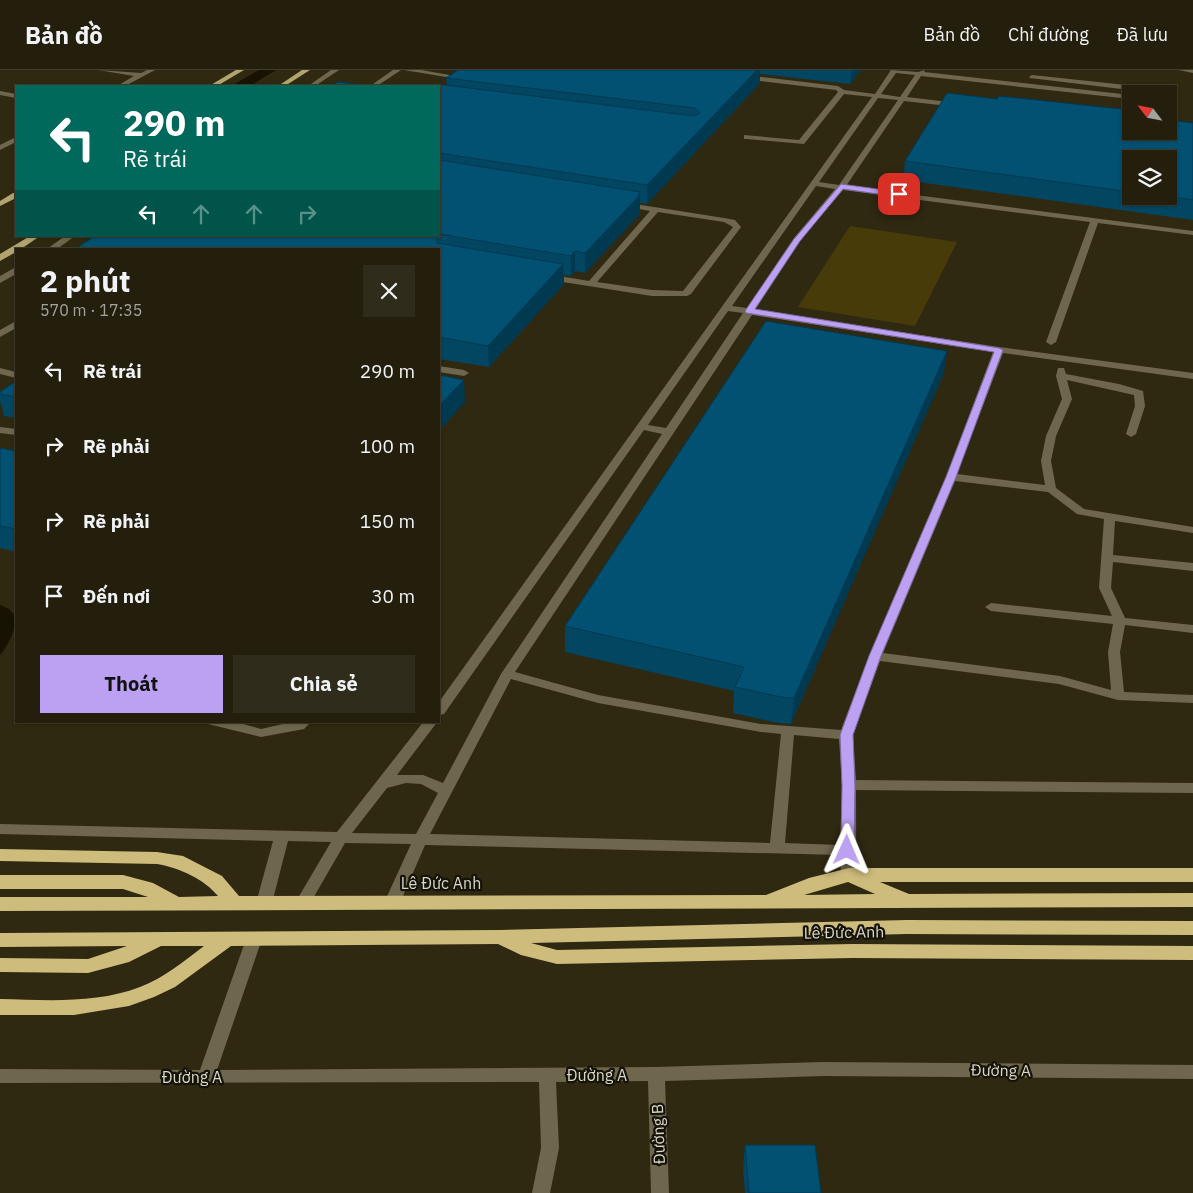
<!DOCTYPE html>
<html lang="vi">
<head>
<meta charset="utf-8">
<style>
	:root { --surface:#241f0d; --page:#302c1b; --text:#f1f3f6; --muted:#a3a29d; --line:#413d2e; --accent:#bca0f2 }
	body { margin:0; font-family:"IBM Plex Sans",sans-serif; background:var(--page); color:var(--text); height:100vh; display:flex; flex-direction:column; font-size:19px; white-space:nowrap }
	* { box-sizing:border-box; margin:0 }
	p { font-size:16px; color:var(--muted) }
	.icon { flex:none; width:28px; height:28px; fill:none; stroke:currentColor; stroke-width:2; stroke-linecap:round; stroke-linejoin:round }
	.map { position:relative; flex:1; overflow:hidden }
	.sheet { position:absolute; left:15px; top:178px; width:425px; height:475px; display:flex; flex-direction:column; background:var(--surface); border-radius:0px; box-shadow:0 1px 4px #0004,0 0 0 1px var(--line) }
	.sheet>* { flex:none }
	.hud { position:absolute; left:15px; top:15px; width:425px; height:152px; border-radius:0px; box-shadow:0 1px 4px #0004,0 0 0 1px var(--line); background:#00695c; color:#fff; overflow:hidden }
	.needle { width:32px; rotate:302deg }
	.controls { position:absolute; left:1122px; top:15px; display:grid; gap:10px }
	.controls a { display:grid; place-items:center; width:55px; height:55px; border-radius:0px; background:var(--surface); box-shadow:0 1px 4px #0004,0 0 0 1px var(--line); font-size:25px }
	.pin { position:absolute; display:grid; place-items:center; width:42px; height:42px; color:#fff; margin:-21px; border-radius:10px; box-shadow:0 2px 8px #0006 }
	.me { position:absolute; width:55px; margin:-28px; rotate:1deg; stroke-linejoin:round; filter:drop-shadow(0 0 4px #0008) }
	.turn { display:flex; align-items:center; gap:18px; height:105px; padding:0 25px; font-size:22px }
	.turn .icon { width:65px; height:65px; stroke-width:2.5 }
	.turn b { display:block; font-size:35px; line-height:42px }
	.lanes { display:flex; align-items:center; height:48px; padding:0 25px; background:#0003; justify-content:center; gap:25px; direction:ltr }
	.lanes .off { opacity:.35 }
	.round { display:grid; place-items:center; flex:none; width:52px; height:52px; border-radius:0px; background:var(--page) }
	.headline { display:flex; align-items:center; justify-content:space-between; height:85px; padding:0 25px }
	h1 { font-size:30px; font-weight:700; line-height:38px }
	.action { display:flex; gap:10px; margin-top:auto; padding:10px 25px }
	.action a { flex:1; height:58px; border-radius:0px; background:var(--accent); color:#111; font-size:20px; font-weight:700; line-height:58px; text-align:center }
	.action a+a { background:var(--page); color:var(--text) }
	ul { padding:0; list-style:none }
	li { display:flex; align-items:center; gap:15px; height:75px; padding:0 25px }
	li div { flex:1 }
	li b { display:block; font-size:19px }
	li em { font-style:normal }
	header { display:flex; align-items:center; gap:30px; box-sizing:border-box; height:70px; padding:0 25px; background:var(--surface); border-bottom:1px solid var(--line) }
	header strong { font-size:24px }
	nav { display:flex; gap:28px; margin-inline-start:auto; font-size:18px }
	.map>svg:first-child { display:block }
	.green { fill:#473b0a }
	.water { fill:#171201 }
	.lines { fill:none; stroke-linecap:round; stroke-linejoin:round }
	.minor { fill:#6e674e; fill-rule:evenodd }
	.major { fill:#b2a46f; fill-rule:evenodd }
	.highway { fill:#cebc7c; fill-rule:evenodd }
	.wall { fill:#024662; fill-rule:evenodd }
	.shaded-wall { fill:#013950 }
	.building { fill:#025172; stroke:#013950 }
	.route { fill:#bca0f2; stroke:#7a689d }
	.labels { text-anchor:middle; stroke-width:4.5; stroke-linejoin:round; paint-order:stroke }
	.near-street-label { font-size:16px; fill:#dad6c8; stroke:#151208 }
</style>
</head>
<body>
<header>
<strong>Bản đồ</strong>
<nav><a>Bản đồ</a><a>Chỉ đường</a><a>Đã lưu</a></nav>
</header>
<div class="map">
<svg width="1193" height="1123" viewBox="0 0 1193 1123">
	<rect width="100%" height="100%" fill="#302911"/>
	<!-- green -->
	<path class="green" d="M 850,156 L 957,172 L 915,256 L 798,237 Z"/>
	<!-- water -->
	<path class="water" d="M 259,0 L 276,0 L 250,16 L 231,16 Z
		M 0,535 L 9,539 L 16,547 C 16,559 8,576 0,585 Z"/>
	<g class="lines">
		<!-- minor -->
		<path class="minor" d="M 98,0 L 141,3 L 147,0 L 155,0 L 125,16 L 117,16 L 134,6 Z
			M 331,0 L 339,0 L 315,16 L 308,16 Z
			M 393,0 L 401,0 L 377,16 L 370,16 Z
			M 404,0 L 421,0 L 461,7 L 458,9 Z
			M 891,0 L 918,2 L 925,0 L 924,2 L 1131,25 L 1131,29 L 921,6 L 907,27 L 957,33 L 960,35 L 957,37 L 904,31 L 846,116 L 1193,161 L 1193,165 L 1098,153 L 1056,272 L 1051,275 L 1046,272 L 1090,152 L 843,120 L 800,171 L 755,240 L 999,277 L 1193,303 L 1193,309 L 1003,283 L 957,404 L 1045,415 L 1041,391 L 1046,366 L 1062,329 L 1056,306 L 1058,298 L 1064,298 L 1066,304 L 1119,314 L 1143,321 L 1145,336 L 1136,364 L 1131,367 L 1126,364 L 1135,336 L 1134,325 L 1067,310 L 1072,329 L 1056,366 L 1051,391 L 1056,418 L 1084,439 L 1193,457 L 1193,463 L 1115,451 L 1113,485 L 1193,493 L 1193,501 L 1113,492 L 1111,518 L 1125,548 L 1193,555 L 1193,563 L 1125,555 L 1120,582 L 1124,622 L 1193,625 L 1193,633 L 1118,630 L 1059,614 L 880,591 L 853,665 L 856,710 L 1193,713 L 1193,723 L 856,720 C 856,732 857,805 854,809 L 849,810 L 844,809 L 841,805 L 840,785 L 425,775 L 400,833 L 397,837 L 392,839 L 387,837 L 384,833 L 411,774 L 345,773 L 308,837 L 303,839 L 298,837 L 295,833 L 331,772 L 288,771 L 272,833 L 269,837 L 264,839 L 259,837 L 256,833 L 273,771 L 0,764 L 0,754 L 337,762 L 424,651 L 438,651 L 397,705 L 423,705 L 443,713 L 501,604 L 662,364 L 644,360 L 444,644 L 439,645 L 439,632 L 872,27 L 844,24 L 804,74 L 747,69 L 744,69 L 744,65 L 799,70 L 838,22 L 836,20 L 744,9 L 741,7 L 744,5 L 838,16 L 844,20 L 875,24 ZM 896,3 L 915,5 L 900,27 L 881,24 ZM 878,28 L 898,30 L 839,115 L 819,112 ZM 816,116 L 835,119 L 794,168 L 747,238 L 732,236 ZM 728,241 L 743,243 L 666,358 L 648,355 ZM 752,245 L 993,282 L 946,407 L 869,586 L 841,660 L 761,654 L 598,625 L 515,602 ZM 955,411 L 1048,422 L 1077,444 L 1104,449 L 1099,518 L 1112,546 L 991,533 L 985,537 L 991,541 L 1113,554 L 1108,582 L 1111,620 L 1060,606 L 883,583 ZM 511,609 L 598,633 L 761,662 L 781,664 L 770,773 L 430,764 ZM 794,665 L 839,669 L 842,715 L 840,775 L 785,773 ZM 406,713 L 421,714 L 438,723 L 416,764 L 352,763 L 387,718 Z
			M 1179,0 L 1193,0 L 1193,3 Z
			M 1032,5 L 1154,18 L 1163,24 L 1030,8 L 1029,7 Z
			M 0,21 L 16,24 L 16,28 L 0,25 Z
			M 16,67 L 16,72 L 0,80 L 0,75 Z
			M 622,132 L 724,148 L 735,150 L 741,157 L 691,224 L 687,226 L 652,226 L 544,209 L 543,207 L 547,204 L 589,211 L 650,141 L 622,136 ZM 658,142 L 724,152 L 733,157 L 683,221 L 652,220 L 597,212 Z
			M 65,166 L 75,166 L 57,179 L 47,179 Z
			M 16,197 L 16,204 L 0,213 L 0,206 Z
			M 16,251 L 16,258 L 0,267 L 0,260 Z
			M 439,296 L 464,300 L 469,303 L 464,306 L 439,302 Z
			M 0,298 L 16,302 L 16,308 L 0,304 Z
			M 0,357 L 16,359 L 16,365 L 0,363 Z
			M 206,651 L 232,651 L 261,659 L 296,651 L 312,651 L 304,659 L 261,667 L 208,654 Z
			M 254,863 L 260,865 L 262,869 L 217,1000 L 656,997 L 824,992 L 1193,995 L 1193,1009 L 824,1006 L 665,1011 L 669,1123 L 651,1123 L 648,1011 L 556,1012 L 559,1078 L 550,1123 L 532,1123 L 541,1078 L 539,1012 L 0,1013 L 0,999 L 200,1000 L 246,869 L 248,865 Z"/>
		<!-- major -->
		<path class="major" d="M 236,0 L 244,0 L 217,16 L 209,16 Z
			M 302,0 L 310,0 L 285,16 L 278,16 Z
			M 13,123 L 16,123 L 16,128 L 0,136 L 0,131 Z
			M 30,166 L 40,166 L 21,179 L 16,179 L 16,182 L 0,191 L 0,184 Z"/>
		<!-- highway -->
		<path class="highway" d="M 0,779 L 157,782 L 183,786 L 222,806 L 239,826 L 766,825 L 809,808 L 849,798 L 1193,798 L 1193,812 L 880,812 L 909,824 L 1193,823 L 1193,837 L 0,841 L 0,827 L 148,827 L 123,819 L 0,819 L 0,805 L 123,805 L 153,813 L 179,827 L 218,826 C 204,809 180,798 157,794 L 0,791 ZM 848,812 L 875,824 L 804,825 Z
			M 907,850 L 1193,851 L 1193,865 L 907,864 L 531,873 L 557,880 L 853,874 L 1193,876 L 1193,890 L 853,888 L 557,894 L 521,885 L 498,874 L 231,876 L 175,917 L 154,927 L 129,936 L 74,945 L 0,945 L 0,929 C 46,930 96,934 140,917 C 164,908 184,891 204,876 L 161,876 L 129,892 L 88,903 L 0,902 L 0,888 L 88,889 L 127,876 L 0,877 L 0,863 L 500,860 Z"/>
	</g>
	<!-- wall -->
	<path class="wall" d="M 458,0 L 861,0 L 850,14 L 760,4 L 760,13 L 647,134 L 640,133 L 640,144 L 585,203 L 575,201 L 571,206 L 564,205 L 564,214 L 489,297 L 439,289 L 439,179 L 95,166 L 439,166 L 439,16 L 447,16 L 446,8 Z
		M 997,29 L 1193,53 L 1193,150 L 903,110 L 905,91 ZM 1131,89 L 1169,126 L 1131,126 Z
		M 944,303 L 791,654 L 778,653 L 733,643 L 734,621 L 565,582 L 565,556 Z
		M 16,311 L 16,348 L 4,346 L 0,331 L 0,322 Z
		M 0,378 L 16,381 L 16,482 L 0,478 Z
		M 745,1075 L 821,1123 L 745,1123 L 743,1096 Z"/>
	<!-- shaded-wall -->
	<path class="shaded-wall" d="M 757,0 L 760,0 L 760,13 L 647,134 L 647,115 Z
		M 852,0 L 861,0 L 850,14 Z
		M 640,122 L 640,144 L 585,203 L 585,183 Z
		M 575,181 L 575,201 L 571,206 L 571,186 Z
		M 563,194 L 564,214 L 489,297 L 488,276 Z
		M 947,281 L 944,303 L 791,654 L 794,628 Z
		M 464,310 L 465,332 L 439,361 L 439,336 Z"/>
	<!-- building -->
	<path class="building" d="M 458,0 L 757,0 L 647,115 L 439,83 L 439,16 L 435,16 L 437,14 L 694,46 L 700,43 L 695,38 L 446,8 Z
		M 338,12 L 373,16 L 330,16 Z
		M 947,23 L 997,29 L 999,26 L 1131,40 L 1129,45 L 1131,45 L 1131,61 L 1169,61 L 1169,50 L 1193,53 L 1193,130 L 1165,126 L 1169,126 L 1169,89 L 1131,89 L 1131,122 L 905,91 Z
		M 439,90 L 640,122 L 638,125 L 640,125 L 585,183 L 575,181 L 571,186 L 439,164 Z
		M 95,166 L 437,166 L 437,173 L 563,194 L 488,276 L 439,267 L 439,179 L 75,179 Z
		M 766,251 L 947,281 L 794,628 L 781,627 L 735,617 L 744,597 L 565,556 Z
		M 439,305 L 464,310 L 439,336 Z
		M 16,311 L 16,327 L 0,324 L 0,322 Z
		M 0,378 L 16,381 L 16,459 L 0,456 Z
		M 745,1075 L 815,1075 L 821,1123 L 749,1123 Z"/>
	<!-- route -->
	<path class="route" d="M 841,114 L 899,122 L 902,124 L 899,127 L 843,119 L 800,171 L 755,239 L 999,278 L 1003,280 L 956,407 L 881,586 L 853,665 L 855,716 L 854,780 L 852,783 L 843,783 L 841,780 L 842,716 L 840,665 L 869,586 L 946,407 L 994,282 L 746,243 L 745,241 L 794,169 Z"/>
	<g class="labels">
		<!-- near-street labels -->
		<g class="near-street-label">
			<text x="441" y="819">Lê Đức Anh</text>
			<text transform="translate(844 862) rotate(-1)" y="6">Lê Đức Anh</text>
			<text transform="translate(1001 1000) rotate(1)" y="6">Đường A</text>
			<text x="597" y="1011">Đường A</text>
			<text x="192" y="1013">Đường A</text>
			<text transform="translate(658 1064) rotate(-92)" y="6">Đường B</text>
		</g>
	</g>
</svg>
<div class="controls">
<a><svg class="needle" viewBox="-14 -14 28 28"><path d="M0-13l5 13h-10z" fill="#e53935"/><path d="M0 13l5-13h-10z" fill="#a3a29d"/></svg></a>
<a><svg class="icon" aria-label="layers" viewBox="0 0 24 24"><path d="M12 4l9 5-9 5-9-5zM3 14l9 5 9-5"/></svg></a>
</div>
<div class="pin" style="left:899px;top:124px;background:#d93025"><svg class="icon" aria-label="arrive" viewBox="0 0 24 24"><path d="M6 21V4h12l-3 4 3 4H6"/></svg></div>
<svg class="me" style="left:847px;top:780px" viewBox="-20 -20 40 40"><path d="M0-17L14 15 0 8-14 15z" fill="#bca0f2" stroke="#fff" stroke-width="4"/></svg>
<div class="hud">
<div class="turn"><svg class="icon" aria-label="left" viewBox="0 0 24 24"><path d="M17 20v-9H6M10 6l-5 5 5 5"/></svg><div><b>290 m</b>Rẽ trái</div></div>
<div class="lanes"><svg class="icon" aria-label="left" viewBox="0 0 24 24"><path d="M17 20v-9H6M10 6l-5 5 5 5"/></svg><svg class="icon off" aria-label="ahead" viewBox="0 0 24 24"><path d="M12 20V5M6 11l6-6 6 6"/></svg><svg class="icon off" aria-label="ahead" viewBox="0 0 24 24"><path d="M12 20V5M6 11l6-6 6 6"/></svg><svg class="icon off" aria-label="right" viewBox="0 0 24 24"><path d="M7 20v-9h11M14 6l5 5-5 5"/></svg></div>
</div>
<section class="sheet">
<div class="headline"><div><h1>2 phút</h1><p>570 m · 17:35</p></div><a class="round"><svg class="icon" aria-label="close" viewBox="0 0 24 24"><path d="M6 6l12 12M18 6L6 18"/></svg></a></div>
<ul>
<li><svg class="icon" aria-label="left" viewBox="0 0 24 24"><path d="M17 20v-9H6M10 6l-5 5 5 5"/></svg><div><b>Rẽ trái</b></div><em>290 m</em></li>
<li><svg class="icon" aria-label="right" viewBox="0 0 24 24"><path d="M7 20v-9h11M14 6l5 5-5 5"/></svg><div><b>Rẽ phải</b></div><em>100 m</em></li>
<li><svg class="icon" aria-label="right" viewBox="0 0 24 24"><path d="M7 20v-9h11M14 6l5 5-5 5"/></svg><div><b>Rẽ phải</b></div><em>150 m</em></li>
<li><svg class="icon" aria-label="arrive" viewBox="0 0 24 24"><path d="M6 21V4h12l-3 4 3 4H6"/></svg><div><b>Đến nơi</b></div><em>30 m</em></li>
</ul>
<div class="action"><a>Thoát</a><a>Chia sẻ</a></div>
</section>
</div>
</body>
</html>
